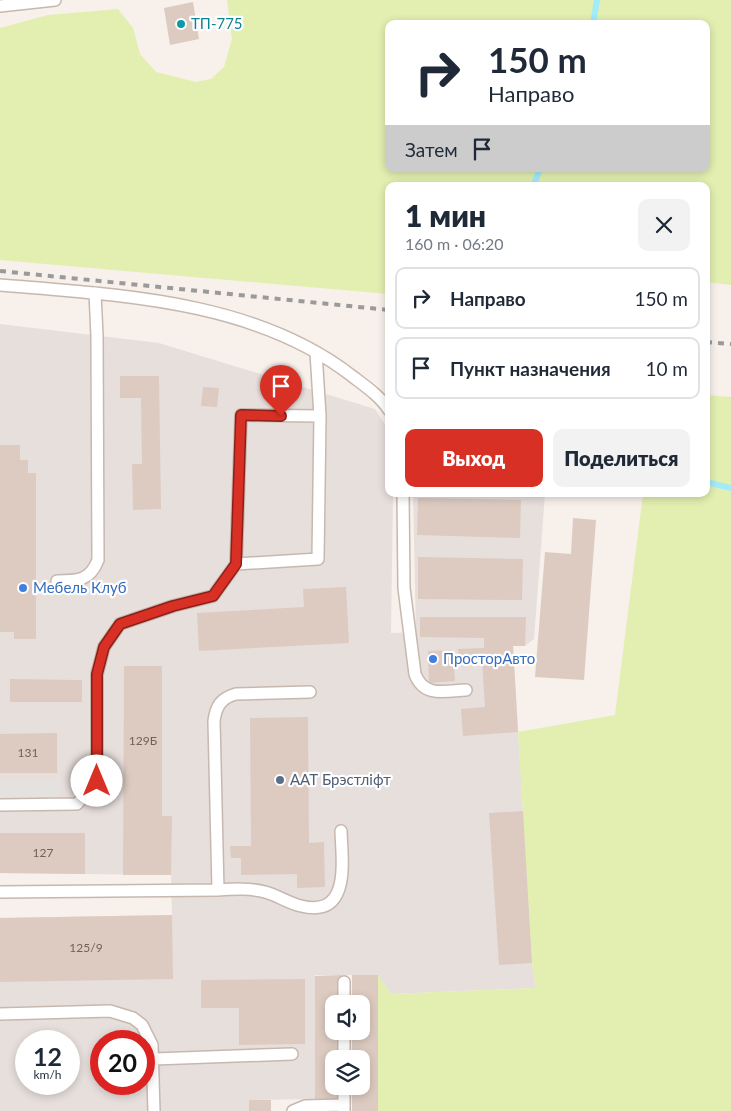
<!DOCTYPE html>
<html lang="ru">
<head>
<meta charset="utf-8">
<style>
	:root { --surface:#fff; --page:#f2f2f3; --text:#1f2937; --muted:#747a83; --line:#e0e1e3; --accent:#d93025 }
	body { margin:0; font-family:Lato,sans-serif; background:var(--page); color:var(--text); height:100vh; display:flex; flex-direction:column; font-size:19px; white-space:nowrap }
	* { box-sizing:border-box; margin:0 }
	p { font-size:16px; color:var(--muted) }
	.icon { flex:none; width:28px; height:28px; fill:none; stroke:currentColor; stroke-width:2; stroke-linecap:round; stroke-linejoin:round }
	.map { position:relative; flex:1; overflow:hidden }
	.drawer { position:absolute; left:385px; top:182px; width:325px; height:315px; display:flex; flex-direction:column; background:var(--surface); border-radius:10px; box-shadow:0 2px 8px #0003 }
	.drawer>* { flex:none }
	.hud { position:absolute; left:385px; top:20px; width:325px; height:152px; border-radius:10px; box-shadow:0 2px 8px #0003; background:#fff; color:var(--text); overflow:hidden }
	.fabs { position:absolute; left:325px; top:995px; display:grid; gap:10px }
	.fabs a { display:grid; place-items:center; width:45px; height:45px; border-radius:10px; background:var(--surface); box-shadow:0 2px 8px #0003; font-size:25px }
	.speed { position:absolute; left:15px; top:1030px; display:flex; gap:10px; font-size:25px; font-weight:700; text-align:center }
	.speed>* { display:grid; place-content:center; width:65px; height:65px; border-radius:50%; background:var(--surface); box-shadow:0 2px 8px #0003; line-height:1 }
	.speed small { font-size:12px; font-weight:400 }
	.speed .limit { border:8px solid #d22; background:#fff; color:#111 }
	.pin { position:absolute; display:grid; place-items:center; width:42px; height:42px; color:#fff; margin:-51px -21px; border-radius:50% 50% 50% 0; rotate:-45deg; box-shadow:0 0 5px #0007 }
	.pin .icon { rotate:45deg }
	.me { position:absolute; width:55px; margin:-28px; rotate:0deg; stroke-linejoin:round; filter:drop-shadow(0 0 4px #0008) }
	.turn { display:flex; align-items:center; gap:18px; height:105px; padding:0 20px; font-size:22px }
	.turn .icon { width:65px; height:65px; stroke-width:2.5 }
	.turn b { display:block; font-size:35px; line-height:42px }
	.then { display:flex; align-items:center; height:48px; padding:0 20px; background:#0003; gap:10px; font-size:19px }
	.round { display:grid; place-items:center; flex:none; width:52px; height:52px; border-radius:10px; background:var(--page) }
	.summary { display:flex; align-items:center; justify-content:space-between; height:85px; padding:0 20px }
	h1 { font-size:30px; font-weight:800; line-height:38px }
	.cta { display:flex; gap:10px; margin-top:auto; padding:10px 20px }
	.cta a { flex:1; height:58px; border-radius:10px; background:var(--accent); color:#fff; font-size:20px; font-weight:800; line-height:58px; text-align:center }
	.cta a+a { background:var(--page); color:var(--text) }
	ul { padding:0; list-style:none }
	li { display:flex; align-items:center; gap:15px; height:62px; margin:0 10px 8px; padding:0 10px; border:2px solid var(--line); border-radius:10px }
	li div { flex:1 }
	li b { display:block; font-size:19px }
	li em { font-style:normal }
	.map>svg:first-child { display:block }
	.industrial { fill:#e7dfdc; fill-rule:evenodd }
	.green { fill:#e2efb0; fill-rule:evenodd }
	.parking { fill:#e5e1df }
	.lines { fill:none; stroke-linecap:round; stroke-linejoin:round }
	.stream { stroke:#a2ebf9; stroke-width:6 }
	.building { fill:#ddcbc1 }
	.lane-casing { stroke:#c7b8af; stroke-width:14 }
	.lane { stroke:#fff; stroke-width:11 }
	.rail { stroke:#9a9a9a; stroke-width:4; stroke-dasharray:6 6; stroke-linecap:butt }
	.route-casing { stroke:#8d1f18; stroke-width:12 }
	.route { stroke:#d93025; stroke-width:9 }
	.culture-dot { fill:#0f9aa8; stroke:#fff; stroke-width:2 }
	.shop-dot { fill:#3f7fe0; stroke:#fff; stroke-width:2 }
	.service-dot { fill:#5c6f8a; stroke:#fff; stroke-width:2 }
	.labels { text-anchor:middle; stroke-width:4.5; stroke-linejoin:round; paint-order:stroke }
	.number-label { font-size:12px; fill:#70625a }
	.culture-label { font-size:15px; fill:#0d838f; stroke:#fff; text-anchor:start }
	.shop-label { font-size:15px; fill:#366cbe; stroke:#fff; text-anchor:start }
	.service-label { font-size:15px; fill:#4e5e75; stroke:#fff; text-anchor:start }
</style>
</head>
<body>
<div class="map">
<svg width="731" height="1111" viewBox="0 0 731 1111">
	<rect width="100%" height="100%" fill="#f7f0eb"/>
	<!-- industrial -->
	<path class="industrial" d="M 0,324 L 159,343 L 375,409 L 389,431 L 389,494 L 393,494 L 391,633 L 416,632 L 413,494 L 545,494 L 534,639 L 525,646 L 513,646 L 532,963 L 536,988 L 391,994 L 377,975 L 315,975 L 315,1099 L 249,1100 L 249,1111 L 0,1111 L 0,918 L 172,915 L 171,875 L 0,873 ZM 26,1041 L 69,1041 L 69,1084 L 26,1084 ZM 101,1041 L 144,1041 L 144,1084 L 101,1084 Z"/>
	<!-- green -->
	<path class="green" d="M 227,0 L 731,0 L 731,285 L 706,282 L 706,186 L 389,186 L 389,294 L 0,260 L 0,28 L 48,15 L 118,9 L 133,28 L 140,54 L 156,72 L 196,82 L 211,79 L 224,67 L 232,39 ZM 389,24 L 706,24 L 706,169 L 389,169 Z
		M 706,395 L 731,397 L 731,1111 L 378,1111 L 378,975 L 391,994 L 536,988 L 532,963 L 518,732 L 615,715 L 643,494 L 706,494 Z"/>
	<!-- parking -->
	<path class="parking" d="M 0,780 L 60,780 L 60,802 L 0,803 Z"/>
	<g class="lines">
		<!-- stream -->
		<path class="stream" d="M 593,24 L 597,0
			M 533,186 L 540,169
			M 706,482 L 731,488"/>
	</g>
	<!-- building -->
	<path class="building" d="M 193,2 L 199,39 L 170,45 L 164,8 Z
		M 120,376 L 159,376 L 161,509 L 133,510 L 132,464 L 142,464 L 141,398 L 120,398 Z
		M 203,387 L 219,388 L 217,407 L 201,406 Z
		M 288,388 L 300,392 L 297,401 L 285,396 Z
		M 0,445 L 20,445 L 20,460 L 28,460 L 28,473 L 36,473 L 36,639 L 14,639 L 14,632 L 0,632 Z
		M 418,498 L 521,500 L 520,538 L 417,535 Z
		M 573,518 L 596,520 L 584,680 L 535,677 L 545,552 L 571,554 Z
		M 418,557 L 523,559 L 522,600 L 418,599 Z
		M 346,587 L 349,643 L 199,651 L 197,613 L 304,607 L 303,589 Z
		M 420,617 L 526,617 L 525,646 L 513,646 L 518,732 L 463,736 L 461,709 L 485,707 L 482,659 L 459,660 L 458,649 L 484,648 L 484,638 L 420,637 Z
		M 453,650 L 455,681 L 429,683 L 428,651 Z
		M 124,666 L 162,666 L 162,816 L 172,816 L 171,875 L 123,875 Z
		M 10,679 L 82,680 L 82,702 L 10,702 Z
		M 308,717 L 309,843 L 324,842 L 325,887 L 297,888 L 297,874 L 241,875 L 241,858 L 231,858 L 230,846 L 251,846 L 250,718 Z
		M 57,733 L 57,773 L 0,773 L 0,734 Z
		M 523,811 L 532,963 L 499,965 L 489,813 Z
		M 0,833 L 85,833 L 85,874 L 0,873 Z
		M 172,915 L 173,979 L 0,982 L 0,918 Z
		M 341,975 L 341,1004 L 334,1004 L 334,1031 L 341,1031 L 341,1059 L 334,1059 L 334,1086 L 341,1086 L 341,1100 L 315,1099 L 315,976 Z
		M 352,975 L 378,975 L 378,1111 L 352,1111 L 352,1086 L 361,1086 L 361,1059 L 352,1059 L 352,1031 L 361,1031 L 361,1004 L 352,1004 Z
		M 305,979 L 305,1044 L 239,1045 L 239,1008 L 201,1008 L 201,980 Z
		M 249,1100 L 271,1100 L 271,1111 L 249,1111 Z"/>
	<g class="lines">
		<!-- lane casing -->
		<g class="lane-casing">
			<path id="lane" d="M 0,6 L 55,0
				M 0,285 C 119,295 254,300 352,376 C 365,386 380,396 389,410
				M 316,352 L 320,416 L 318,559 L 236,564 L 241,415 L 320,416
				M 403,494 L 404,588 L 415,674 C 424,698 445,691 466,690
				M 57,581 C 77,581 90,581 98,560 L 97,336 L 95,293
				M 310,692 L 236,694 C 221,698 216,706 214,721 L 218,890 C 234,889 250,888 265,892 C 277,895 288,903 301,906 C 351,918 342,862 341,831
				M 0,805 L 77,804 L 97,781 L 97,674 L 104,647 L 120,624 L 173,606 L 213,596 L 236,564
				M 0,892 L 218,890
				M 344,1004 L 344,982
				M 0,1014 L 110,1011 L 133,1018 L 142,1025 L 152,1045 L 154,1111
				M 154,1059 L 292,1054
				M 344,1059 L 344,1031
				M 293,1111 L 305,1106 L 344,1105
				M 344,1111 L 344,1086"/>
		</g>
		<!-- lane -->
		<use href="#lane" class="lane"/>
		<!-- rail -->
		<path class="rail" d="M 0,271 L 389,310
			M 706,342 L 731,344"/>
	</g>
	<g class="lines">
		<!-- route casing -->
		<g class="route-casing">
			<path id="route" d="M 97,781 L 97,674 L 104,647 L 120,624 L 173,606 L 213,596 L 236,564 L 241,415 L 281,416"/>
		</g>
		<!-- route -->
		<use href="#route" class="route"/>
	</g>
	<!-- markers -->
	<circle class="culture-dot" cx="181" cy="24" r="5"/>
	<g class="shop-dot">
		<circle cx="23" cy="588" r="5"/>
		<circle cx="433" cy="659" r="5"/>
	</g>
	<circle class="service-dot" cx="280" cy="780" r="5"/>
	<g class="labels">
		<!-- number labels -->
		<g class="number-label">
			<text x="143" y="745">129Б</text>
			<text x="28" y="757">131</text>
			<text x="43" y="857">127</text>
			<text x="86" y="952">125/9</text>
		</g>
		<!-- culture labels -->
		<g class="culture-label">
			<text x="191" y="29">ТП-775</text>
		</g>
		<!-- shop labels -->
		<g class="shop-label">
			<text x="33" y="593">Мебель Клуб</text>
			<text x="443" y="664">ПросторАвто</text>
		</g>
		<!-- service labels -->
		<g class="service-label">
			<text x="290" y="785">ААТ Брэстліфт</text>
		</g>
	</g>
</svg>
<div class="fabs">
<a><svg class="icon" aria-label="sound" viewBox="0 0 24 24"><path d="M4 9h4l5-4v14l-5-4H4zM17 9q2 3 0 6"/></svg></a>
<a><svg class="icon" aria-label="layers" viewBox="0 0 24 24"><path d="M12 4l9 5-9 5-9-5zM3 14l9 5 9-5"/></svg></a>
</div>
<div class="speed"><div>12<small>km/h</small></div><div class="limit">20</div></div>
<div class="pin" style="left:281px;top:416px;background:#d93025"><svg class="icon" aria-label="arrive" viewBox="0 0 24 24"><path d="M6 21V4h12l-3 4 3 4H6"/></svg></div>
<svg class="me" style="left:97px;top:781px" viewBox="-20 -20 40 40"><circle r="19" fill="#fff"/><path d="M0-13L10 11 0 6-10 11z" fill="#d93025"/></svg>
<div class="hud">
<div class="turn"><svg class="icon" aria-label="right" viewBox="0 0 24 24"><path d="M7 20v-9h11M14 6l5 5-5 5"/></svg><div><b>150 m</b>Направо</div></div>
<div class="then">Затем<svg class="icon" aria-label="arrive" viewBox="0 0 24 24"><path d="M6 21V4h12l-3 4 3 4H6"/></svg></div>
</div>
<section class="drawer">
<div class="summary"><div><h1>1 мин</h1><p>160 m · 06:20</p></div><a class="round"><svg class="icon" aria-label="close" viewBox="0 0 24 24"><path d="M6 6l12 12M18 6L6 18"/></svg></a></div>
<ul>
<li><svg class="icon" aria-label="right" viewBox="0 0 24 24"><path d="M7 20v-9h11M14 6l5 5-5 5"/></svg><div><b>Направо</b></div><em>150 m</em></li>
<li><svg class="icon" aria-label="arrive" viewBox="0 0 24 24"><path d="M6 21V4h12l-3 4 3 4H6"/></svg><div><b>Пункт назначения</b></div><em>10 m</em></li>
</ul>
<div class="cta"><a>Выход</a><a>Поделиться</a></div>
</section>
</div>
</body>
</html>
